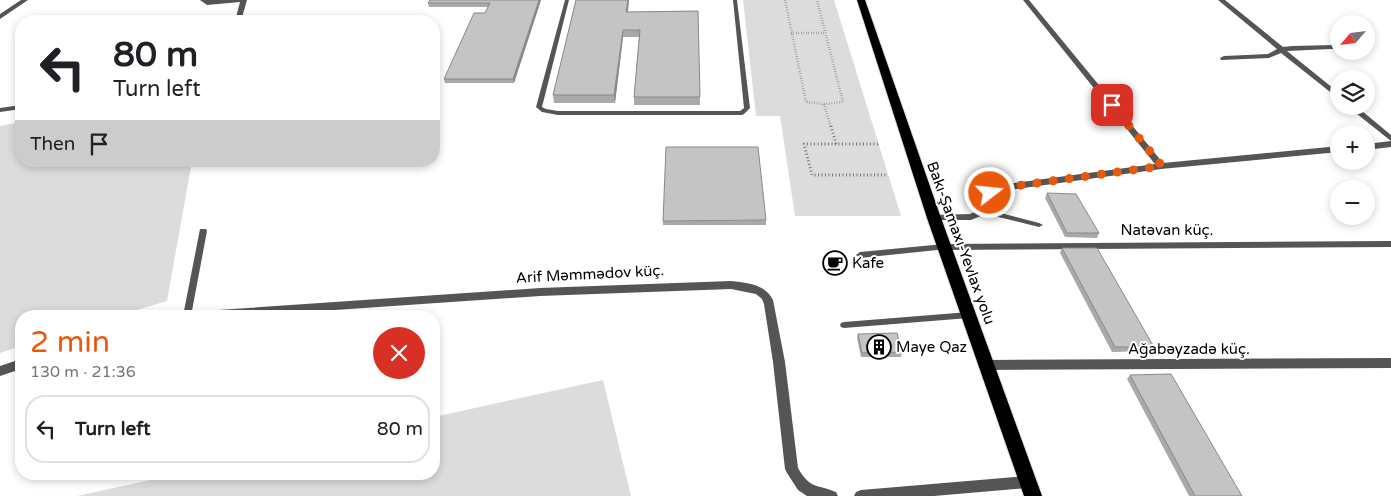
<!DOCTYPE html>
<html lang="en">
<head>
<meta charset="utf-8">
<style>
	:root { --surface:#fff; --page:#f6f6f6; --text:#202124; --muted:#757577; --line:#e0e0e0; --accent:#ea580c }
	body { margin:0; font-family:"Varela Round",sans-serif; background:var(--page); color:var(--text); height:100vh; display:flex; flex-direction:column; font-size:19px; white-space:nowrap }
	* { box-sizing:border-box; margin:0 }
	p { font-size:16px; color:var(--muted) }
	.icon { flex:none; width:28px; height:28px; fill:none; stroke:currentColor; stroke-width:2; stroke-linecap:round; stroke-linejoin:round }
	.map { position:relative; flex:1; overflow:hidden }
	.sheet { position:absolute; left:15px; top:310px; width:425px; height:170px; display:flex; flex-direction:column; background:var(--surface); border-radius:20px; box-shadow:0 2px 8px #0003 }
	.sheet>* { flex:none }
	.guide { position:absolute; left:15px; top:15px; width:425px; height:152px; border-radius:20px; box-shadow:0 2px 8px #0003; background:#fff; color:var(--text); overflow:hidden }
	.needle { width:32px; rotate:242deg }
	.controls { position:absolute; left:1330px; top:15px; display:grid; gap:10px }
	.controls a { display:grid; place-items:center; width:45px; height:45px; border-radius:50%; background:var(--surface); box-shadow:0 2px 8px #0003; font-size:25px }
	.pin { position:absolute; display:grid; place-items:center; width:42px; height:42px; color:#fff; margin:-21px; border-radius:10px; box-shadow:0 2px 8px #0006 }
	.me { position:absolute; width:55px; margin:-28px; rotate:74deg; stroke-linejoin:round; filter:drop-shadow(0 0 4px #0008) }
	.turn { display:flex; align-items:center; gap:18px; height:105px; padding:0 15px; font-size:22px }
	.turn .icon { width:65px; height:65px; stroke-width:2.5 }
	.turn b { display:block; font-size:35px; line-height:42px }
	.then { display:flex; align-items:center; height:48px; padding:0 15px; background:#0003; gap:10px; font-size:19px }
	.round { display:grid; place-items:center; flex:none; width:52px; height:52px; border-radius:26px; background:var(--page) }
	.head { display:flex; align-items:center; justify-content:space-between; height:85px; padding:0 15px }
	h1 { font-size:30px; font-weight:600; line-height:38px; color:var(--accent) }
	ul { padding:0; list-style:none }
	li { display:flex; align-items:center; gap:15px; height:68px; margin:0 10px 8px; padding:0 5px; border:2px solid var(--line); border-radius:20px }
	li div { flex:1 }
	li b { display:block; font-size:19px }
	li em { font-style:normal }
	.map>svg:first-child { display:block }
	.green { fill:#dcdcdc }
	.lines { fill:none; stroke-linecap:round; stroke-linejoin:round }
	.trunk-casing { stroke:#dbdbdb; stroke-width:2 }
	.path-far1 { stroke:#777; stroke-width:2.5; stroke-dasharray:0.5 2; stroke-linecap:butt }
	.path { stroke:#777; stroke-width:3; stroke-dasharray:1 2.5; stroke-linecap:butt }
	.service { fill:#555; fill-rule:evenodd }
	.minor { fill:#555; fill-rule:evenodd }
	.trunk { fill:#000; fill-rule:evenodd }
	.wall { fill:#a9a9a9 }
	.shaded-wall { fill:#898989 }
	.building { fill:#c4c4c4; stroke:#898989 }
	.route { stroke:#ea580c; stroke-width:9; stroke-dasharray:0 16.2 }
	.labels { text-anchor:middle; stroke-width:4; stroke-linejoin:round; paint-order:stroke }
	.street-label { font-size:15px; fill:#000; stroke:#fff }
	.poi-label { font-size:15px; fill:#000; stroke:#fff; text-anchor:start }
</style>
</head>
<body>
<div class="map">
<svg width="1391" height="496" viewBox="0 0 1391 496">
	<rect width="100%" height="100%" fill="#fff"/>
	<!-- green -->
	<path class="green" d="M 743,0 L 834,0 L 901,216 L 795,216 L 780,116 L 756,116 Z
		M 21,122 L 21,161 L 192,161 L 167,301 L 117,316 L 21,316 L 21,346 L 0,353 L 0,126 Z
		M 603,380 L 631,496 L 77,496 L 178,474 L 434,474 L 434,417 Z"/>
	<g class="lines">
		<!-- trunk casing -->
		<g class="trunk-casing">
			<path id="trunk" d="M 857,0 L 865,0 L 941,218 L 1042,496 L 1024,496 L 927,218 Z"/>
		</g>
		<!-- path-far1 -->
		<path class="path-far1" d="M 785,0 L 806,102 L 824,104 L 843,102 L 817,0
			M 791,33 L 826,33
			M 824,104 L 831,128"/>
		<!-- path -->
		<path class="path" d="M 831,126 L 836,144
			M 878,144 L 804,144 L 812,175 L 888,175"/>
		<!-- service -->
		<path class="service" d="M 565,0 L 569,0 L 542,107 L 546,109 L 558,111 L 740,111 L 744,108 L 733,0 L 737,0 L 750,108 L 744,114 L 742,115 L 558,115 L 542,112 L 536,107 Z
			M 982,209 L 985,209 L 1039,223 L 1043,225 L 1039,227 L 982,213 L 981,211 Z
			M 200,229 L 206,229 L 207,231 L 191,316 L 183,316 Z
			M 944,244 L 947,245 L 948,247 L 947,249 L 860,258 L 856,255 L 860,252 Z
			M 969,312 L 972,313 L 973,315 L 972,317 L 969,318 L 844,328 L 841,327 L 840,325 L 841,323 L 844,322 Z"/>
		<!-- minor -->
		<path class="minor" d="M 21,0 L 28,0 L 0,19 L 0,14 Z
			M 200,0 L 247,0 L 241,21 L 235,21 L 240,2 L 207,5 Z
			M 1023,0 L 1029,0 L 1163,163 L 1339,146 L 1339,152 L 1161,169 L 1002,191 L 994,195 L 988,213 L 971,220 L 931,220 L 929,218 L 931,216 L 934,215 L 970,214 L 981,209 L 987,191 L 1000,185 L 1155,164 Z
			M 1218,0 L 1225,0 L 1283,47 L 1292,46 L 1334,45 L 1334,49 L 1331,49 L 1287,51 L 1339,93 L 1339,99 L 1281,53 L 1269,58 L 1221,60 L 1220,58 L 1224,56 L 1268,54 L 1277,49 Z
			M 21,105 L 21,109 L 0,112 L 0,108 Z
			M 1347,106 L 1356,106 L 1391,135 L 1391,147 L 1366,150 L 1366,144 L 1391,141 Z
			M 1391,241 L 1391,247 L 944,250 L 939,247 L 944,244 Z
			M 731,281 C 748,283 765,284 773,300 L 785,362 L 798,468 C 810,489 816,484 836,492 L 838,496 L 807,496 L 798,490 L 787,473 L 785,469 L 773,362 L 764,304 L 762,299 L 756,294 L 731,289 L 540,296 L 245,316 L 184,316 L 185,313 L 189,312 L 540,288 Z
			M 1391,358 L 1391,368 L 987,370 L 983,368 L 981,365 L 983,362 L 987,360 Z
			M 21,359 L 21,369 L 0,376 L 0,366 Z
			M 1028,476 L 1033,478 L 1035,482 L 1033,486 L 1028,488 L 934,496 L 854,496 L 856,492 L 861,490 Z"/>
		<!-- trunk -->
		<use href="#trunk" class="trunk"/>
	</g>
	<!-- wall -->
	<path class="wall" d="M 430,0 L 541,0 L 514,83 L 445,83 L 444,79 L 485,13 L 488,7 L 429,7 L 428,3 Z
		M 576,0 L 629,0 L 628,12 L 698,11 L 700,105 L 634,105 L 634,97 L 639,37 L 623,37 L 615,103 L 554,103 L 553,95 Z
		M 1047,193 L 1099,233 L 1097,238 L 1065,237 L 1045,198 Z
		M 766,220 L 766,225 L 663,225 L 663,221 Z
		M 1062,248 L 1154,347 L 1152,351 L 1112,352 L 1060,253 Z
		M 858,334 L 902,352 L 901,357 L 861,357 L 857,338 Z
		M 1130,375 L 1242,496 L 1189,496 L 1127,379 Z"/>
	<!-- shaded-wall -->
	<path class="shaded-wall" d="M 539,0 L 541,0 L 514,83 L 513,79 Z
		M 628,0 L 629,0 L 627,19 L 626,12 Z
		M 623,30 L 623,37 L 615,103 L 614,95 Z"/>
	<!-- building -->
	<path class="building" d="M 430,0 L 539,0 L 513,79 L 444,79 L 474,13 L 485,13 L 490,3 L 428,3 Z
		M 576,0 L 628,0 L 626,12 L 698,11 L 700,97 L 634,97 L 640,30 L 623,30 L 614,95 L 553,95 Z
		M 666,147 L 758,147 L 766,220 L 663,221 Z
		M 1047,193 L 1076,194 L 1099,233 L 1067,233 Z
		M 1062,248 L 1097,248 L 1154,347 L 1115,347 Z
		M 897,333 L 902,352 L 862,353 L 858,334 Z
		M 1171,374 L 1242,496 L 1195,496 L 1130,375 Z"/>
	<g class="lines">
		<!-- route -->
		<path class="route" d="M 990,193 L 1000,188 L 1162,166 L 1112,105"/>
	</g>
	<!-- icons -->
	<defs>
		<g id="cafe-ring" transform="scale(1.25)"><circle r="9.5" fill="#fff" stroke="#000" stroke-width="1.5"/><path d="M-5.5-4.5H6V0H3Q3 3.5 0 3.5H-2.5Q-5.5 3.5-5.5 0ZM3-3.2v2h1.7v-2ZM-6 4.5H4V6H-6Z" fill="#000"/></g>
		<g id="building-ring" transform="scale(1.25)"><circle r="9.5" fill="#fff" stroke="#000" stroke-width="1.5"/><path d="M-4-6H4V6H1V3H-1V6H-4ZM-2.5-4.3h1.7v1.8h-1.7ZM.8-4.3h1.7v1.8H.8ZM-2.5-1h1.7V.8h-1.7ZM.8-1h1.7V.8H.8Z" fill="#000"/></g>
	</defs>
	<g fill-rule="evenodd">
		<use href="#cafe-ring" x="835" y="263"/>
		<use href="#building-ring" x="879" y="347"/>
	</g>
	<g class="labels">
		<!-- street labels -->
		<g class="street-label">
			<text x="1167" y="235">Natəvan küç.</text>
			<text transform="translate(961 243) rotate(70)" y="5">Bakı-Şamaxı-Yevlax yolu</text>
			<text transform="translate(590 274) rotate(-3)" y="5">Arif Məmmədov küç.</text>
			<text x="1189" y="354">Ağabəyzadə küç.</text>
		</g>
		<!-- poi labels -->
		<g class="poi-label">
			<text x="852" y="268">Kafe</text>
			<text x="896" y="352">Maye Qaz</text>
		</g>
	</g>
</svg>
<div class="controls">
<a><svg class="needle" viewBox="-14 -14 28 28"><path d="M0-13l5 13h-10z" fill="#e53935"/><path d="M0 13l5-13h-10z" fill="#757577"/></svg></a>
<a><svg class="icon" aria-label="layers" viewBox="0 0 24 24"><path d="M12 4l9 5-9 5-9-5zM3 14l9 5 9-5"/></svg></a>
<a>+</a>
<a>−</a>
</div>
<div class="pin" style="left:1112px;top:105px;background:#d93025"><svg class="icon" aria-label="arrive" viewBox="0 0 24 24"><path d="M6 21V4h12l-3 4 3 4H6"/></svg></div>
<svg class="me" style="left:990px;top:193px" viewBox="-20 -20 40 40"><circle r="17" fill="#ea580c" stroke="#fff" stroke-width="3"/><path d="M0-11L8 9 0 5-8 9z" fill="#fff"/></svg>
<div class="guide">
<div class="turn"><svg class="icon" aria-label="left" viewBox="0 0 24 24"><path d="M17 20v-9H6M10 6l-5 5 5 5"/></svg><div><b>80 m</b>Turn left</div></div>
<div class="then">Then<svg class="icon" aria-label="arrive" viewBox="0 0 24 24"><path d="M6 21V4h12l-3 4 3 4H6"/></svg></div>
</div>
<section class="sheet">
<div class="head"><div><h1>2 min</h1><p>130 m · 21:36</p></div><a class="round" style="background:#d93025;color:#fff"><svg class="icon" aria-label="close" viewBox="0 0 24 24"><path d="M6 6l12 12M18 6L6 18"/></svg></a></div>
<ul>
<li><svg class="icon" aria-label="left" viewBox="0 0 24 24"><path d="M17 20v-9H6M10 6l-5 5 5 5"/></svg><div><b>Turn left</b></div><em>80 m</em></li>
</ul>
</section>
</div>
</body>
</html>
